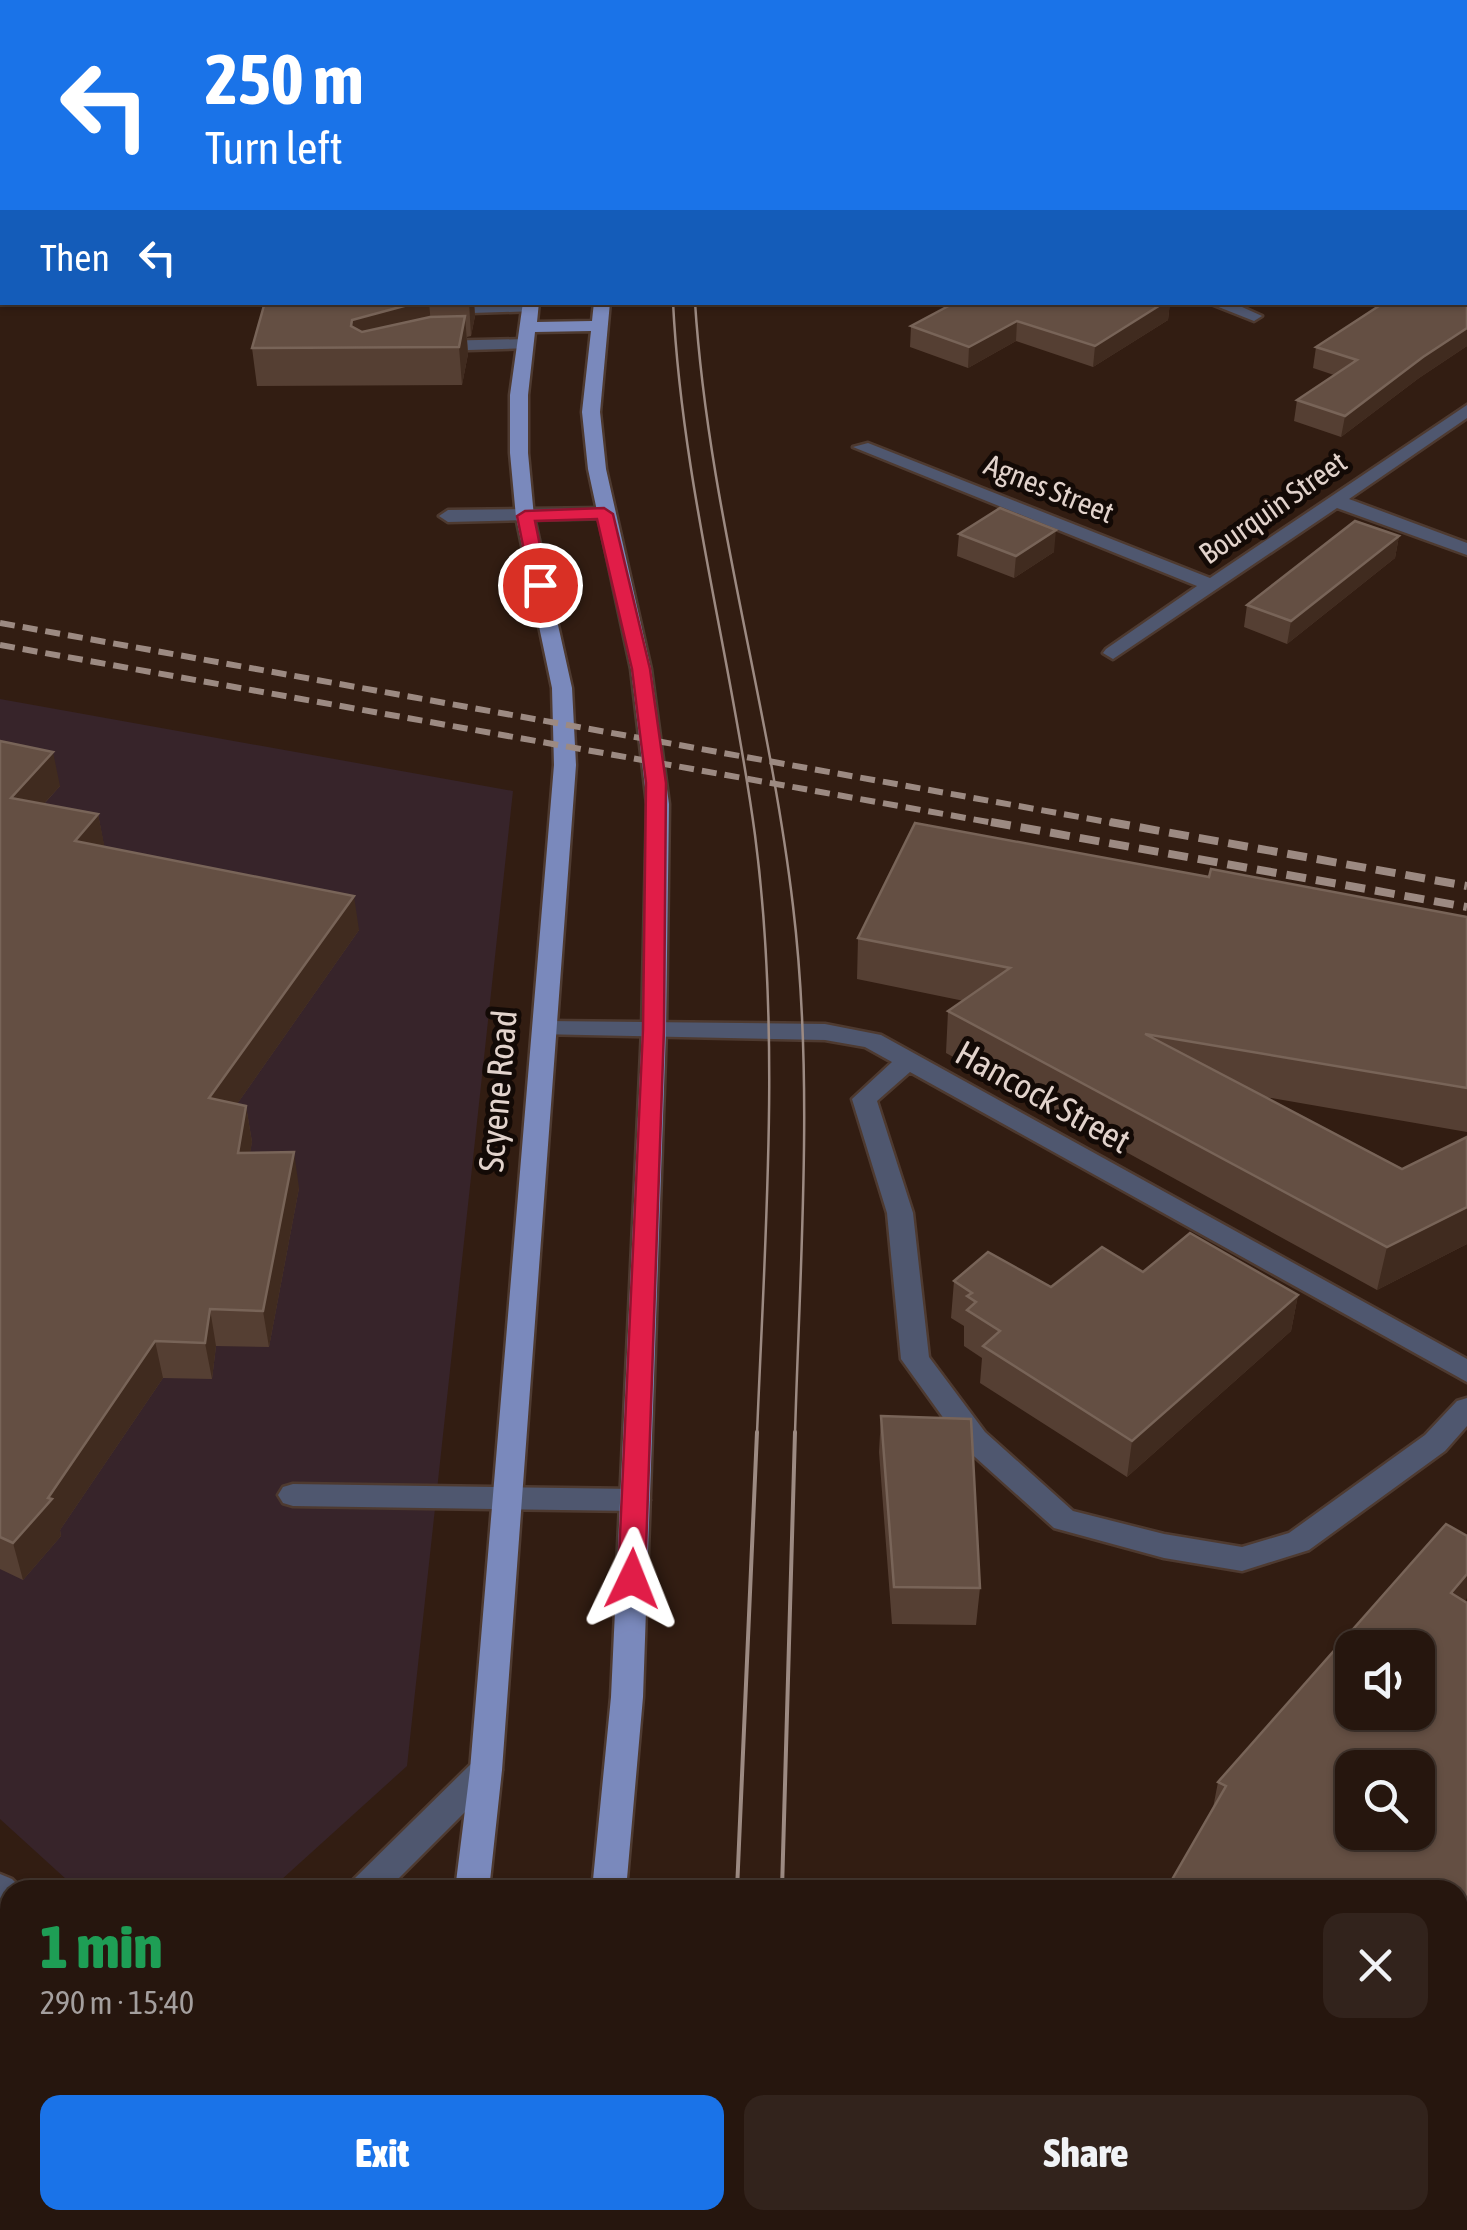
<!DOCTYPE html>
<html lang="en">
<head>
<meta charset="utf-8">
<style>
	:root { --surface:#26160e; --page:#32231c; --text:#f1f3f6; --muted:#a49f9e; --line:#42352e; --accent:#1a73e8 }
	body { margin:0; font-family:"Asap Condensed",sans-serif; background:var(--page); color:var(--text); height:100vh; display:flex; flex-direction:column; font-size:38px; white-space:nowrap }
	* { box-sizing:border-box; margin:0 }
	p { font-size:32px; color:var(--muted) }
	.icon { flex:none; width:55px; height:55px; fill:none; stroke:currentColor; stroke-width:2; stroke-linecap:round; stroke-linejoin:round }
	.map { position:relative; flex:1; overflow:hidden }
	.sheet { position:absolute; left:0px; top:1880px; width:1468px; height:350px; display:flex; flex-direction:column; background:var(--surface); border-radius:30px 30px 0 0; box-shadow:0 2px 8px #0004,0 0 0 2px var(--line) }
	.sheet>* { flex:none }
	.hud { position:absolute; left:0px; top:0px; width:1468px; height:305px; box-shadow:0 2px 8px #0004,0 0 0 2px var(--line); background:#1a73e8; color:#fff; overflow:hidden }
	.buttons { position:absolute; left:1335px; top:1630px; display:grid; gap:20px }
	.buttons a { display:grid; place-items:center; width:100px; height:100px; border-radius:20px; background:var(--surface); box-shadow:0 2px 8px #0004,0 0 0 2px var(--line); font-size:50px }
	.pin { position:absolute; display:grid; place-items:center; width:85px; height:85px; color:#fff; margin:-42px; border:5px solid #fff; border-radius:50%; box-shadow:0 2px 10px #0007 }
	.me { position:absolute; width:110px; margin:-55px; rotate:2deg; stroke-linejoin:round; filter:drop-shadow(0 0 8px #0008) }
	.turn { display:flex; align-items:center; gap:35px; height:210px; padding:0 40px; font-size:45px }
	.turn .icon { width:130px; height:130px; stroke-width:2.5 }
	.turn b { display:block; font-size:70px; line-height:85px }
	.then { display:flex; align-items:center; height:95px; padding:0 40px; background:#0003; gap:20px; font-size:38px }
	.round { display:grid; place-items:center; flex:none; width:105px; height:105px; border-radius:20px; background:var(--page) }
	.headline { display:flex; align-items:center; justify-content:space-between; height:170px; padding:0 40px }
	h1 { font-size:60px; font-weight:800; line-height:75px; color:#1e9e55 }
	.cta { display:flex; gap:20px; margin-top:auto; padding:20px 40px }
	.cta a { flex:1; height:115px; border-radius:20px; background:var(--accent); color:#fff; font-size:40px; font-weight:800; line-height:115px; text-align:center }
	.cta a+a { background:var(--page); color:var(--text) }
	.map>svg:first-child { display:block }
	.industrial { fill:#37242a }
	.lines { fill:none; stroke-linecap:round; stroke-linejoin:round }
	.minor-casing { stroke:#4e3a30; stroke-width:5 }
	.major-casing { stroke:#4e3a30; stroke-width:5 }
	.minor { fill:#4f576f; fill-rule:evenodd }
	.major { fill:#7a89bc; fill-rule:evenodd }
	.tram-far1 { stroke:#9c8a82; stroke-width:2.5 }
	.tram { stroke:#9c8a82; stroke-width:4 }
	.rail-far1 { stroke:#9c8a82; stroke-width:6; stroke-dasharray:15 8; stroke-linecap:butt }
	.rail { stroke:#9c8a82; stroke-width:8; stroke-dasharray:20 10; stroke-linecap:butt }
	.wall { fill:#553f33 }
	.shaded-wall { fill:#402b1f }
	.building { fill:#644f43; stroke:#786458; stroke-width:2.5; fill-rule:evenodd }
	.route { fill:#e11d48; stroke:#92132f; stroke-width:2.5 }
	.labels { text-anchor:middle; stroke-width:10; stroke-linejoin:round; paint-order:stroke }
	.far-street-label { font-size:30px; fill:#e2d3cc; stroke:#130a06 }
	.street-label { font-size:35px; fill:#e2d3cc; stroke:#130a06 }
</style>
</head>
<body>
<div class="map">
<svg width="1467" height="2230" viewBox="0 0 1467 2230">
	<rect width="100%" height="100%" fill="#321d12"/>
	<!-- industrial -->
	<path class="industrial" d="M 0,699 L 513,791 L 407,1766 L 270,1890 L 78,1890 L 0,1819 Z"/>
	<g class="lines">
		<!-- minor casing -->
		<g class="minor-casing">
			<path id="minor" d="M 944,0 L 964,0 L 965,2 L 945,2 Z
				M 1160,0 L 1186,0 L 1187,2 L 1161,2 Z
				M 1465,138 L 1467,138 L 1467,147 L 1465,147 Z
				M 1206,302 L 1231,302 L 1262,316 L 1254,321 Z
				M 530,303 L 538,308 L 536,311 L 440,314 L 432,309 L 440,304 Z
				M 526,339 L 532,340 L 532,348 L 436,351 L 428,346 L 436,341 Z
				M 1467,405 L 1467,418 L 1349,499 L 1467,543 L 1467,555 L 1337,508 L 1113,659 L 1103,653 L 1106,649 L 1197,586 L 853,447 L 868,443 L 1210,578 Z
				M 605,508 L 612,510 L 612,518 L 448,522 L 439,516 L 448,510 Z
				M 546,1021 L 825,1024 L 881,1035 L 1467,1359 L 1467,1382 L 910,1072 L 877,1101 L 913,1213 L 929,1357 L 985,1432 L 1073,1511 L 1164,1534 L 1242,1547 L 1289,1533 L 1425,1435 L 1457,1401 L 1467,1398 L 1467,1426 L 1445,1451 L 1309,1550 L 1242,1571 L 1164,1558 L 1054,1528 L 965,1448 L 901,1359 L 887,1213 L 852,1099 L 892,1062 L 865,1047 L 825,1040 L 537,1034 L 534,1029 Z
				M 293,1484 L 635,1489 L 645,1492 L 650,1500 L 645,1508 L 635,1511 L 293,1506 L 283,1503 L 278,1495 L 283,1487 Z
				M 486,1756 L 497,1760 L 502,1770 L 497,1780 L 387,1890 L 348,1890 L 353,1880 L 475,1760 Z
				M 0,1874 L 12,1879 L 23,1890 L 10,1890 L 10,1914 L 0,1910 Z
				M 10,2209 L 10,2220 L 44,2220 L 39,2230 L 0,2230 L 2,2217 Z"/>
		</g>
		<!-- major casing -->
		<g class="major-casing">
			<path id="major" d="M 565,0 L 577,0 L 577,2 L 565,2 Z
				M 523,302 L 539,302 L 537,322 L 592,321 L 594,302 L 610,302 L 600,412 L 606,469 L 651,669 L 669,804 L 666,1029 L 643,1697 L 626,1890 L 592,1890 L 611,1697 L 642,1029 L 647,804 L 631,669 L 588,469 L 582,412 L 591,331 L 535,332 L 528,395 L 528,453 L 534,517 L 572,688 L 576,765 L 502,1770 L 489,1890 L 455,1890 L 470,1770 L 554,765 L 552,688 L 516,517 L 510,453 L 510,395 Z
				M 412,2220 L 450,2220 L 449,2230 L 411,2230 Z
				M 559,2220 L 597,2220 L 596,2230 L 558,2230 Z"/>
		</g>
		<!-- minor -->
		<use href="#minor" class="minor"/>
		<!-- major -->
		<use href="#major" class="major"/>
		<!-- tram-far1 -->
		<path class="tram-far1" d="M 673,302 C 682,483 731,656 755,835 C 781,1033 765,1235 757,1434
			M 695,302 C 708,507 769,702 793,906 C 814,1080 800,1259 795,1434"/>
		<!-- tram -->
		<path class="tram" d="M 737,1890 L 757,1432
			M 782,1890 L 795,1432
			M 781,2220 L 781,2230
			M 729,2230 L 730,2220"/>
		<!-- rail-far1 -->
		<path class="rail-far1" d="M 0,623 L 1124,825
			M 0,645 L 1005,825"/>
		<!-- rail -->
		<path class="rail" d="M 991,822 L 1467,907
			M 1110,822 L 1467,886"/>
	</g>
	<!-- wall -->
	<path class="wall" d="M 788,0 L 924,0 L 918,2 L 788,2 Z
		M 1045,0 L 1079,0 L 1074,2 L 1055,2 Z
		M 1467,163 L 1467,222 L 1465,221 L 1465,164 Z
		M 1467,263 L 1467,346 L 1419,378 L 1341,437 L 1294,421 L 1297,400 L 1334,375 L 1313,368 L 1316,347 L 1465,302 Z
		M 265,302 L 474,302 L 475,316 L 471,336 L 467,337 L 468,354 L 462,385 L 257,386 L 252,348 Z
		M 947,302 L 1170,302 L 1168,320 L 1093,367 L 1016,341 L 968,368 L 910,347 L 911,326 L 953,304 Z
		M 959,534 L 1054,552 L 1014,578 L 957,556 Z
		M 1399,536 L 1395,558 L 1287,644 L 1244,627 L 1247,605 Z
		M 0,741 L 60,786 L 44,804 L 98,814 L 104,846 L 359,930 L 237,1104 L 246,1106 L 252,1142 L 250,1152 L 299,1188 L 269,1347 L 216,1346 L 212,1379 L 163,1378 L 60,1530 L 61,1536 L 23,1580 L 0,1569 Z
		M 1209,877 L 1467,917 L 1467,1132 L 1265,1097 L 1402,1169 L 1467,1137 L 1467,1244 L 1377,1290 L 946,1053 L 948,1011 L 964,1001 L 857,979 L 858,938 Z
		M 1143,1272 L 1298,1295 L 1291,1331 L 1127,1477 L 980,1383 L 982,1358 L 964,1346 L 964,1326 L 951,1318 L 954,1281 L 1051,1287 Z
		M 881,1416 L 980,1588 L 976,1625 L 892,1624 L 879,1452 Z
		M 1467,1598 L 1464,1601 L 1467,1603 L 1467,2075 L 1458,2068 L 1458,1890 L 1213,1808 L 1218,1782 Z"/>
	<!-- shaded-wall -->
	<path class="shaded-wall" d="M 835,0 L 924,0 L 918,2 L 829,2 Z
		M 419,302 L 429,302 L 432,337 L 395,347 L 351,326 L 352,320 Z
		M 469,302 L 474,302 L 475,316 L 471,336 Z
		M 1165,302 L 1170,302 L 1168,320 L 1093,367 L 1095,346 Z
		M 465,316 L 468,354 L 462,385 L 459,347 Z
		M 1017,321 L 1016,341 L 968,368 L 969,347 Z
		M 1467,328 L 1467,346 L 1419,378 L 1341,437 L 1345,416 L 1423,357 Z
		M 1056,530 L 1054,552 L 1014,578 L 1016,556 Z
		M 1399,536 L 1395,558 L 1287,644 L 1291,621 Z
		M 53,752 L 60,786 L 18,832 L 11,798 Z
		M 98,814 L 105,849 L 75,841 Z
		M 354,896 L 359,930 L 216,1134 L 209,1098 Z
		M 246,1106 L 252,1142 L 244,1189 L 238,1153 Z
		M 294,1152 L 299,1188 L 269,1347 L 263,1311 Z
		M 1467,1207 L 1467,1244 L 1377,1290 L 1387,1247 Z
		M 1298,1295 L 1291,1331 L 1127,1477 L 1132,1441 Z
		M 210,1309 L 216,1346 L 212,1379 L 205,1343 Z
		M 155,1341 L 163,1378 L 60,1530 L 61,1536 L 23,1580 L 13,1543 L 48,1498 Z
		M 1467,1574 L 1467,1598 L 1440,1630 L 1451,1593 Z"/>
	<!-- building -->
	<path class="building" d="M 1467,163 L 1467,184 L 1465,184 L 1465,164 Z
		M 1467,263 L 1467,328 L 1423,357 L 1345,416 L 1297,400 L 1357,360 L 1316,347 L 1385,302 L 1465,302 L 1465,264 Z
		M 265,302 L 419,302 L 352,320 L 351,326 L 362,332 L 430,317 L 465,316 L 459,347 L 252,348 Z
		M 956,302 L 1165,302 L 1095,346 L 1017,321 L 969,347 L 911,326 Z
		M 1000,508 L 1056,530 L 1016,556 L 959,534 Z
		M 1355,521 L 1399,536 L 1291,621 L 1247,605 Z
		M 0,741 L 53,752 L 11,798 L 98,814 L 75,841 L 354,896 L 209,1098 L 246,1106 L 238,1153 L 294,1152 L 263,1311 L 210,1309 L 205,1343 L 155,1341 L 48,1498 L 52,1499 L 13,1543 L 0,1537 Z
		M 915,823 L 1209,877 L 1211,869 L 1467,917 L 1467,1088 L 1145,1034 L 1402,1169 L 1467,1137 L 1467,1207 L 1387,1247 L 948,1011 L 1010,968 L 858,938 Z
		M 1190,1233 L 1298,1295 L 1132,1441 L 983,1346 L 1000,1331 L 967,1310 L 976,1302 L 967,1296 L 972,1293 L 954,1281 L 988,1252 L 1051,1287 L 1102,1247 L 1143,1272 Z
		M 881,1416 L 971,1419 L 980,1588 L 894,1587 Z
		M 1446,1524 L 1467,1536 L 1467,1574 L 1451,1593 L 1467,1603 L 1467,2031 L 1458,2025 L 1458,1890 L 1166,1890 L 1226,1786 L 1218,1782 ZM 1352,1648 L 1418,1648 L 1418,1712 L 1352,1712 ZM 1352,1768 L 1418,1768 L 1418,1832 L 1352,1832 Z"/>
	<!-- route -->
	<path class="route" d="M 604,508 L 613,514 L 650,669 L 666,783 L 664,1029 L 645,1579 L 641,1586 L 622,1586 L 618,1579 L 643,1029 L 646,783 L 632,669 L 597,519 L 535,521 L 548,585 L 540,590 L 531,585 L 517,516 L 525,511 Z"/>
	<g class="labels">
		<!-- far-street labels -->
		<g class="far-street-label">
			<text transform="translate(1049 489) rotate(22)" y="10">Agnes Street</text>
			<text transform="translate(1273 508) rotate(-35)" y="10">Bourquin Street</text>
		</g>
		<!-- street labels -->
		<g class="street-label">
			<text transform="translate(498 1091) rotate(-85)" y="12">Scyene Road</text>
			<text transform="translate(1043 1097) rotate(29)" y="12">Hancock Street</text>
		</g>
	</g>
</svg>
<div class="buttons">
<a><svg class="icon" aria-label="sound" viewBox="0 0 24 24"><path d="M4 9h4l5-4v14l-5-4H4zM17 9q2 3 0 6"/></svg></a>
<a><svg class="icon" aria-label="search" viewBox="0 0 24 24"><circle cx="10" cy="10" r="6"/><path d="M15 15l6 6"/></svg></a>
</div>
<div class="pin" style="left:540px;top:585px;background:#d93025"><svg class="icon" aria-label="arrive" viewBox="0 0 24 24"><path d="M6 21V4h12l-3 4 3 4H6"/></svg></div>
<svg class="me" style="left:632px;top:1579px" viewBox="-20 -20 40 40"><path d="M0-17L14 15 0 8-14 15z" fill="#e11d48" stroke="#fff" stroke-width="4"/></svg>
<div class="hud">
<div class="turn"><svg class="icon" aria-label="left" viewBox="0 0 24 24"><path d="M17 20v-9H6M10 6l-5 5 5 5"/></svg><div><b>250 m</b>Turn left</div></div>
<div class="then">Then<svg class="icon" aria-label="left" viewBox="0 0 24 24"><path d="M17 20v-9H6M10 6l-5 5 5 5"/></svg></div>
</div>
<section class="sheet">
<div class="headline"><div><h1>1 min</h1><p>290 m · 15:40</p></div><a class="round"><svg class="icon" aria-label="close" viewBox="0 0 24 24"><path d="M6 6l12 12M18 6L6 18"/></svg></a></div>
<div class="cta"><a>Exit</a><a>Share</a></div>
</section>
</div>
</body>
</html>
